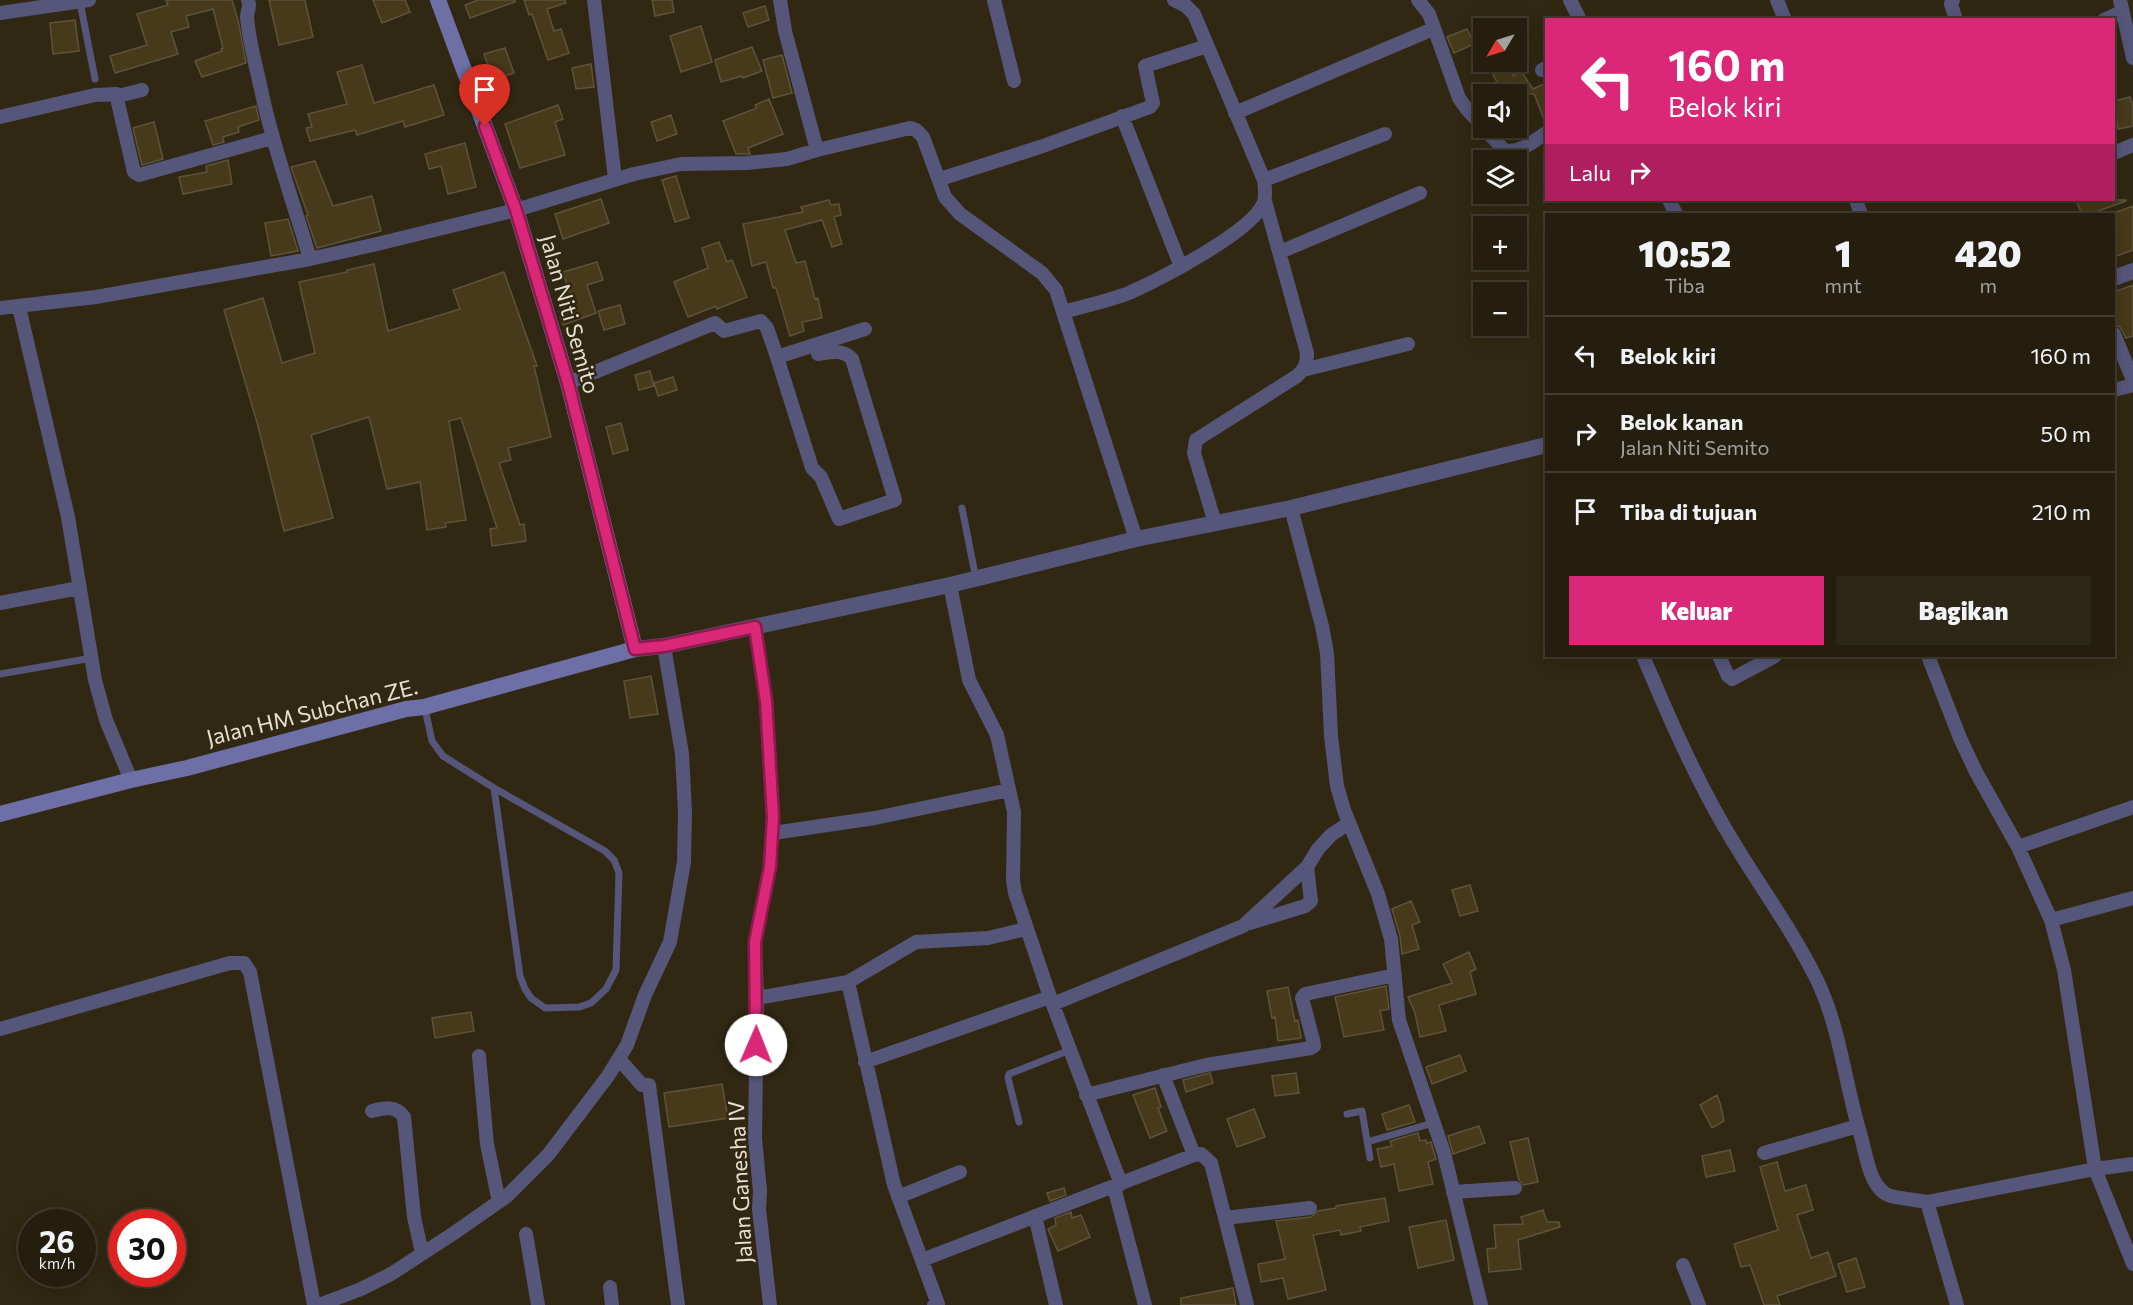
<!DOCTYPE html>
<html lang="id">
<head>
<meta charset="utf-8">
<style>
	:root { --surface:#251e0e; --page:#2d2717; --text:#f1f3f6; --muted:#a3a29e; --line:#423c2e; --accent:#db2777 }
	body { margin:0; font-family:Commissioner,sans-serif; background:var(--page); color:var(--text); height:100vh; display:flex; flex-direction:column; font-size:22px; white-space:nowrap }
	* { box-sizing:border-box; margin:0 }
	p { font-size:20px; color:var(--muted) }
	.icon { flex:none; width:33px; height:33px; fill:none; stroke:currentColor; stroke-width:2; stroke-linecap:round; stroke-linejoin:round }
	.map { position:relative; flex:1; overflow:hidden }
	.side { position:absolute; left:1545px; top:213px; width:570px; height:444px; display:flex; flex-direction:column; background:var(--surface); border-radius:0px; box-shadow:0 3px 15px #0003,0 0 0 2px var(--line) }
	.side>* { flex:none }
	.top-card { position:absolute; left:1545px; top:18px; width:570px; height:183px; border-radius:0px; box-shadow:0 3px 15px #0003,0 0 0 2px var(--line); background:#db2777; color:#fff; overflow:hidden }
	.needle { width:39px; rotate:232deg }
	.buttons { position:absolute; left:1473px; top:18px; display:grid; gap:12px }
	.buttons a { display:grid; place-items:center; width:54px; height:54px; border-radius:0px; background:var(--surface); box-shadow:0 3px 15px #0003,0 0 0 2px var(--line); font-size:30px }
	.speed { position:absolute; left:18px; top:1209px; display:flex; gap:12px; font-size:30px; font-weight:700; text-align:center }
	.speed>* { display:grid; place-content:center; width:78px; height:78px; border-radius:50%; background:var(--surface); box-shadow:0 3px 15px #0003,0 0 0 2px var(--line); line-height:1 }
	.speed small { font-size:15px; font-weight:400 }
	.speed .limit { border:9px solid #d22; background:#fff; color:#111 }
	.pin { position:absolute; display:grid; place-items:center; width:51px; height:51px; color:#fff; margin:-62px -26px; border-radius:50% 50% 50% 0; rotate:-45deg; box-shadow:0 0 6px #0007 }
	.pin .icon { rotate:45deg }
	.me { position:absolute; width:66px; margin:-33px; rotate:1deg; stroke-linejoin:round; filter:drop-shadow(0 0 4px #0008) }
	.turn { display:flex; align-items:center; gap:21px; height:126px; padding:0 24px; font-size:27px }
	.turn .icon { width:78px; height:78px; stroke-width:2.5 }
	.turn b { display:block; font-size:42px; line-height:51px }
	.then { display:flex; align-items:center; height:57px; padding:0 24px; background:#0003; gap:12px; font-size:22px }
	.eta { display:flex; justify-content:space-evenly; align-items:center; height:102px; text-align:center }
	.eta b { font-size:36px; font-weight:800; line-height:42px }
	.action { display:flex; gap:12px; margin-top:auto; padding:12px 24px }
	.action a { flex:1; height:69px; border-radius:0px; background:var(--accent); color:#fff; font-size:24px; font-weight:800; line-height:69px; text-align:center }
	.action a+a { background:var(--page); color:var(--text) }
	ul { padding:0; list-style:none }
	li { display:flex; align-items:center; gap:18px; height:78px; padding:0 24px; border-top:2px solid var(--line) }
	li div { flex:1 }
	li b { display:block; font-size:22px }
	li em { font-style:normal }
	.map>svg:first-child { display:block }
	.building { fill:#473a1a; stroke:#5d533d; stroke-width:1.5 }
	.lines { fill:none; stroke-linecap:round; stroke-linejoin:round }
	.service { stroke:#555679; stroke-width:7 }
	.minor { stroke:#555679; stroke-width:14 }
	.tertiary { stroke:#555679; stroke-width:16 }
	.secondary { stroke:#6d6fa6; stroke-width:16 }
	.route-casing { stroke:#8e194d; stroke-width:15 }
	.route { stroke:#db2777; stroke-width:10 }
	.labels { text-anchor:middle; stroke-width:5; stroke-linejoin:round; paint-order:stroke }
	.street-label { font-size:22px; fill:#e6e0d3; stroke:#312813 }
</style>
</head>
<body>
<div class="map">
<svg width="2133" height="1305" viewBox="0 0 2133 1305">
	<rect width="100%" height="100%" fill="#312813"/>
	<!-- building -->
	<path class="building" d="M 166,0 L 232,0 L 238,20 L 246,63 L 202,77 L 195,61 L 222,51 L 221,49 L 223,48 L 213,9 L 186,16 L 189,27 L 171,32 L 178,54 L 115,73 L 110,56 L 147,45 L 137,14 L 168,5 Z
		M 269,0 L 305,0 L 313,37 L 279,45 Z
		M 373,0 L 405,0 L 410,12 L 382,23 Z
		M 478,0 L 515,0 L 515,2 L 470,18 L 465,5 Z
		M 524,0 L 565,0 L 566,3 L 547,9 L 554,31 L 561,29 L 569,53 L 548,60 L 532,14 L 529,15 Z
		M 652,0 L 672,0 L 674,12 L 655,16 Z
		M 765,6 L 769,20 L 748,27 L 743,13 Z
		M 75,20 L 79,51 L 53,54 L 50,23 Z
		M 701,26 L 712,62 L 681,72 L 670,36 Z
		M 1467,29 L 1474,44 L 1454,53 L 1447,37 Z
		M 752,47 L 762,71 L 743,78 L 742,76 L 721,82 L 715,60 Z
		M 505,48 L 514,73 L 493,80 L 484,54 Z
		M 782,55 L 792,93 L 773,98 L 763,60 Z
		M 1486,62 L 1505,62 L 1513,76 L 1521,71 L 1533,89 L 1546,83 L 1546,124 L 1534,94 L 1476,94 L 1497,82 Z
		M 591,64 L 594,87 L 576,89 L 572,68 Z
		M 362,65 L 374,103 L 434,85 L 444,115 L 405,127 L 403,121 L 357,135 L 355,130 L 310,141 L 306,128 L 312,127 L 308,114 L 347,104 L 337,72 Z
		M 2130,97 L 2133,107 L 2133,126 L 2118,129 L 2114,101 Z
		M 769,99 L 783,134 L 748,148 L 750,154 L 736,154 L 723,121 L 757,108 L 755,105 Z
		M 558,105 L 563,119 L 555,122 L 565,155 L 520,168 L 505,124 Z
		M 256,106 L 259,120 L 238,127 L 239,132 L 223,137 L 224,142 L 213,145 L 205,121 Z
		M 671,115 L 677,134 L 657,141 L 651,122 Z
		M 154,122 L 163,159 L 142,165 L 133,128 Z
		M 465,143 L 476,187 L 448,194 L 441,166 L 429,169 L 425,154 Z
		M 228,160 L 232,184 L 183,194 L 179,177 L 207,172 L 206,166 Z
		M 315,161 L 333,206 L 372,196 L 381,231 L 317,248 L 306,216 L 308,215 L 291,167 Z
		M 676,176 L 689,218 L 675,222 L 662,180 Z
		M 601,199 L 609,223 L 563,239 L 555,214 Z
		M 829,200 L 831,205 L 839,204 L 841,215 L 834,217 L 842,244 L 832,247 L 822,220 L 785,230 L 796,263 L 805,261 L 815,299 L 818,298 L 822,318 L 802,322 L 804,331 L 790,336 L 776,288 L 773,288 L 766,262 L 752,266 L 743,224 L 803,212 L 801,207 Z
		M 2076,200 L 2126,200 L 2126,201 L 2090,214 L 2082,214 Z
		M 2133,206 L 2133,250 L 2114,257 L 2114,213 Z
		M 288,219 L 298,251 L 271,256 L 265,223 Z
		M 719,242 L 727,262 L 732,260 L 747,297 L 717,309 L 716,306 L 688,317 L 674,282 L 708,268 L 702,248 Z
		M 597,262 L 603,280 L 587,285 L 596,313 L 563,325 L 559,312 L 574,307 L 563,272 Z
		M 374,264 L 388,331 L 460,309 L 453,290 L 504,272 L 537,366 L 534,366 L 551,437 L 508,448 L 511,460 L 499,463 L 520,525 L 524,524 L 526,541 L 492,546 L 490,529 L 497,528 L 461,418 L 449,421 L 466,520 L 445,523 L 446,527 L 427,530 L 420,482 L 387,489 L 369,417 L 311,435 L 333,518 L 284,531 L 258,426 L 224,310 L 263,298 L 282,363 L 315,353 L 299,282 L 347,272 L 347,270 Z
		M 2133,285 L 2133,336 L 2126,338 L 2120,327 L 2114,325 L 2114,292 Z
		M 620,305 L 625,324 L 604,330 L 598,311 Z
		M 650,371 L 654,386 L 639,390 L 635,375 Z
		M 673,377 L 677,390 L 658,396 L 654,383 Z
		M 621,423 L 628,450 L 613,454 L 606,427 Z
		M 651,676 L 658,714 L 630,718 L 624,681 Z
		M 1470,885 L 1478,911 L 1460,916 L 1452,890 Z
		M 1411,901 L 1420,922 L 1412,925 L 1419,949 L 1402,954 L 1400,936 L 1392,909 Z
		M 1469,952 L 1476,969 L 1470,972 L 1476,994 L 1439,1005 L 1446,1031 L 1420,1037 L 1415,1013 L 1408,997 L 1452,983 L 1443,964 Z
		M 1386,986 L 1389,1009 L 1380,1011 L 1384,1030 L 1344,1037 L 1335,997 Z
		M 1288,987 L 1295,1021 L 1298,1020 L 1301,1038 L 1278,1041 L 1275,1017 L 1272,1018 L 1267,991 Z
		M 471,1012 L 474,1031 L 435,1038 L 432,1018 Z
		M 1460,1055 L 1466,1071 L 1432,1084 L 1426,1067 Z
		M 1210,1073 L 1213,1083 L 1186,1092 L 1183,1080 Z
		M 1296,1073 L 1299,1093 L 1275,1096 L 1272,1076 Z
		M 722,1084 L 728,1118 L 669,1127 L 664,1093 Z
		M 1155,1088 L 1161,1107 L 1158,1108 L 1167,1131 L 1150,1138 L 1133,1095 Z
		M 1717,1095 L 1720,1103 L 1724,1121 L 1712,1128 L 1700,1105 Z
		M 1409,1105 L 1415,1122 L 1387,1130 L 1382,1114 Z
		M 1254,1109 L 1265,1137 L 1237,1147 L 1227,1119 Z
		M 1479,1126 L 1485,1143 L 1453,1154 L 1448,1136 Z
		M 1418,1133 L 1420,1141 L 1426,1140 L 1427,1143 L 1431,1142 L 1435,1156 L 1436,1159 L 1428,1162 L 1433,1184 L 1399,1191 L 1394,1164 L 1381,1167 L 1377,1149 L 1392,1146 L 1390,1141 Z
		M 1528,1138 L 1538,1182 L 1523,1185 L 1519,1180 L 1510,1142 Z
		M 1730,1150 L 1735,1171 L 1706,1177 L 1702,1156 Z
		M 1777,1162 L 1785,1191 L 1806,1185 L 1813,1210 L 1797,1215 L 1811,1258 L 1828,1252 L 1836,1276 L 1777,1296 L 1780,1305 L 1764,1305 L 1750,1265 L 1741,1267 L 1734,1244 L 1778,1230 L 1760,1167 Z
		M 1064,1188 L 1066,1195 L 1050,1201 L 1047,1193 Z
		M 1385,1198 L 1389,1221 L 1360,1227 L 1361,1231 L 1341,1235 L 1340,1230 L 1313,1235 L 1326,1290 L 1288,1299 L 1283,1278 L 1261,1282 L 1258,1264 L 1285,1259 L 1276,1221 L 1311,1217 L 1318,1211 L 1336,1208 L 1336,1206 Z
		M 1543,1210 L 1547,1222 L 1559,1222 L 1560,1227 L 1518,1240 L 1521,1269 L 1489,1272 L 1487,1249 L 1496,1248 L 1494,1225 L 1523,1224 L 1521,1217 Z
		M 1071,1212 L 1072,1218 L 1081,1215 L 1090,1237 L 1058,1251 L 1048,1229 L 1056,1225 L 1055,1218 Z
		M 1446,1220 L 1454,1260 L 1418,1268 L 1409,1227 Z
		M 1856,1258 L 1865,1287 L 1847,1292 L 1838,1264 Z
		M 1233,1288 L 1236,1305 L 1181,1305 L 1181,1298 Z"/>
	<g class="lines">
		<!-- service -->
		<path class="service" d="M 80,2 L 95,79
			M 962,508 L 976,579
			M 0,674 L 92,658
			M 425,709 L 432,741 L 443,756 L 494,788 L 605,851 L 614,860 L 619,873 L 616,970 L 606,989 L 591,1003 L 579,1007 L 545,1008 L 531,998 L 525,989 L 520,976 L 494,788
			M 1347,1114 L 1362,1111 L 1370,1158
			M 1019,1122 L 1008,1078 L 1009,1074 L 1070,1050
			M 1367,1142 L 1433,1123"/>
		<!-- minor -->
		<path class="minor" d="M 248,0 C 251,8 247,10 247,17 C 249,43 257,69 262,94 C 274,150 294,204 310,259
			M 594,0 L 615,179
			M 780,0 L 785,31 L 817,150
			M 994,0 L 1014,81
			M 1418,0 L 1429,14 L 1459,98 L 1466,108 L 1504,150 C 1519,154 1534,141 1546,133
			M 1570,0 L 1580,20
			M 1777,0 L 1785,20
			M 1953,0 L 1951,4 L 1956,20
			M 2120,0 L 2133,58
			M 0,13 L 89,0
			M 2104,20 L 2122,12
			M 1542,70 L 1546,68
			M 118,96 L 142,90
			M 1235,113 L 1433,29
			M 1122,116 L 1181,267
			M 0,117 L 95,95 L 116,94 L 134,172 L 139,175 L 272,138
			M 2114,153 L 2133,145
			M 940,179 L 1040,147 L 1150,107 L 1153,103 L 1145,66 L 1207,46
			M 1264,180 L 1385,134
			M 1669,200 L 1676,214
			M 1856,200 L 1861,214
			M 1280,252 L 1420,193
			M 19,307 L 68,517 L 95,680 L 106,720 L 131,780
			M 0,308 L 96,297 L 310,259 L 377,244 L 516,210 L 634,174 L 681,164 L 747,163 L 787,159 L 817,150 L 910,128 L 916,130 L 923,137 L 945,197 L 960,214 L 1042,273 L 1056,290 L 1136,539
			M 1063,312 C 1084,306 1108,301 1129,293 C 1158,280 1254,231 1264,202 C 1266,195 1265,187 1264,180 L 1194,14 L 1186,6 L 1174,0
			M 2114,334 L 2133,380
			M 816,345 L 818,354 C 831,352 843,349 852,359 L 895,500 L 839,519 L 821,477 L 812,468 L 777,357 L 865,329
			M 1303,370 L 1408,344
			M 568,383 L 715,323 L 724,331 L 761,321 L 767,328 L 777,357
			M 2114,390 L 2133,385
			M 1291,508 L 1322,626 L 1327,653 L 1331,736 L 1337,786 L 1344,810 L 1378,894 L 1391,939 L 1399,1020 L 1444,1153 L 1481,1305
			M 1215,523 L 1194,453 L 1196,440 L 1297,376 C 1305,369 1307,363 1307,353 L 1265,201
			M 950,585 L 969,680 L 997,735 L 1014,812 L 1013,880 L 1015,893 L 1050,997 L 1121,1184
			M 0,603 L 79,588
			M 755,627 L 766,701 L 773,817 L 770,866 L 755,942 L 757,998 L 755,1138 L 760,1191 L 759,1209 L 770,1305
			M 1643,656 C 1668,715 1693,773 1725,828 C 1755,880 1791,927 1817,980 C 1840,1028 1845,1083 1860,1133 C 1866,1152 1869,1190 1891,1196 C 1903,1199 1916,1200 1927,1202
			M 1719,656 L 1728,676 L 1732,679 L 1775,656
			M 1928,656 L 1960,738 L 1976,772 L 2018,847 L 2051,920 L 2064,970 L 2095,1169 L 2133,1264
			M 773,833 L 875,818 L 1009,790
			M 2018,847 L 2133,807
			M 2051,920 L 2133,898
			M 1250,923 L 1305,906 L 1311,901 L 1307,867
			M 848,982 L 894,1185 L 938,1304 L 934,1305
			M 757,998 L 848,982 L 916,942 L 988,938 L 1026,929
			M 1053,1004 L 1243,926 L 1307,867 L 1318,849 L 1331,835 L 1349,823
			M 0,1029 L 230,963 L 244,963 L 250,972 L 314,1305
			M 479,1056 L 487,1144 L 499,1202
			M 619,1059 L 642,1085 L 649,1085 L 678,1305
			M 865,1062 L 1050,997
			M 1163,1075 L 1194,1155
			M 1086,1095 L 1206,1065 L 1311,1048 L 1314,1046 L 1313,1040 L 1302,998 L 1305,994 L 1395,975
			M 372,1111 C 384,1108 396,1105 404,1117 L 414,1217 L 422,1253
			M 1764,1153 L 1858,1126
			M 1114,1187 L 1145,1305
			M 1453,1192 L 1515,1188
			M 898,1197 L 960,1172
			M 1035,1216 L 1056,1305
			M 1225,1218 L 1310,1208
			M 526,1234 L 538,1305
			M 922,1260 L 1194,1155 L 1201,1154 L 1211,1163 L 1247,1305
			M 1683,1265 L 1699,1305
			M 610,1287 L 612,1305
			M 319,1305 L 361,1289 L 391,1274 L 454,1233 L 507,1196 L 548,1155 L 608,1076 L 627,1045 L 645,995 L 670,942 L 684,862 L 685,812 L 682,754 L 664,646
			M 1957,1305 L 1927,1202 L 2095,1169 L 2133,1164"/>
		<!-- tertiary -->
		<path class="tertiary" d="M 2114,278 L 2133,271
			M 635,649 L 664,646 L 950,585 L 1136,539 L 1291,508 L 1546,445"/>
		<!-- secondary -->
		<path class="secondary" d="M 0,814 L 131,780 L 187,768 L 406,709 L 424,707 L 635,649 L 568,383 L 516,210 L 438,0"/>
	</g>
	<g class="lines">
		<!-- route casing -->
		<g class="route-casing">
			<path id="route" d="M 485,126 L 516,210 L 568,383 L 635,649 L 664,646 L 755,627 L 766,701 L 773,817 L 770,867 L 755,942 L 756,1045"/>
		</g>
		<!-- route -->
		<use href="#route" class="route"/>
	</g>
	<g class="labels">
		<!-- street labels -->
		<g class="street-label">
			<text transform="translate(570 314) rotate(74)" y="8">Jalan Niti Semito</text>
			<text transform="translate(312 712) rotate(-14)" y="8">Jalan HM Subchan ZE.</text>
			<text transform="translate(740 1182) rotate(-93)" y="8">Jalan Ganesha IV</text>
		</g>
	</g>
</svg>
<div class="buttons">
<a><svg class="needle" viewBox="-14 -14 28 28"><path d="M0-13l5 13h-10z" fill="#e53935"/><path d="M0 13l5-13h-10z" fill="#a3a29e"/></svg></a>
<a><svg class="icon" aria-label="sound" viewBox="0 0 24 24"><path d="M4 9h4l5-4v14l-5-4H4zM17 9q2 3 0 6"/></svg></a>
<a><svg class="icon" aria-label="layers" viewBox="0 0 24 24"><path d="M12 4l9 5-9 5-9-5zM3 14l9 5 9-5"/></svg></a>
<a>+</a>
<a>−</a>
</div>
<div class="speed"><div>26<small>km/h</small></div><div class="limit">30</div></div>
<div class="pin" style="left:485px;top:126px;background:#d93025"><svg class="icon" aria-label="arrive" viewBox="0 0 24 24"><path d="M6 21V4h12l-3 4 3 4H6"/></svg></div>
<svg class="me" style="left:756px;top:1045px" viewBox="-20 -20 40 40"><circle r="19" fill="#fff"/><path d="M0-13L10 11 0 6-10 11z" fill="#db2777"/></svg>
<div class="top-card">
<div class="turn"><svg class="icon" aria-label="left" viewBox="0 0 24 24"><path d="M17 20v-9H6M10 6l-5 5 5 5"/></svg><div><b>160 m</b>Belok kiri</div></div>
<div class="then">Lalu<svg class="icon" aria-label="right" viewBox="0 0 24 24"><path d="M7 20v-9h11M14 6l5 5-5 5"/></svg></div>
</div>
<section class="side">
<div class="eta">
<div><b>10:52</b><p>Tiba</p></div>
<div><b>1</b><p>mnt</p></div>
<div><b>420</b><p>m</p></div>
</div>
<ul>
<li><svg class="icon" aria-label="left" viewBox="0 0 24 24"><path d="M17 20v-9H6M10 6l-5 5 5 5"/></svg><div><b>Belok kiri</b></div><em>160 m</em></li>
<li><svg class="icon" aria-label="right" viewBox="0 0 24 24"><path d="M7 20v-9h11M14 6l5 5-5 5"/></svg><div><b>Belok kanan</b><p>Jalan Niti Semito</p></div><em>50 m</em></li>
<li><svg class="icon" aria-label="arrive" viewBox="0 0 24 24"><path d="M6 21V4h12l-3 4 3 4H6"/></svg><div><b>Tiba di tujuan</b></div><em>210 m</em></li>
</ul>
<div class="action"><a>Keluar</a><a>Bagikan</a></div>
</section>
</div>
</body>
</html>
